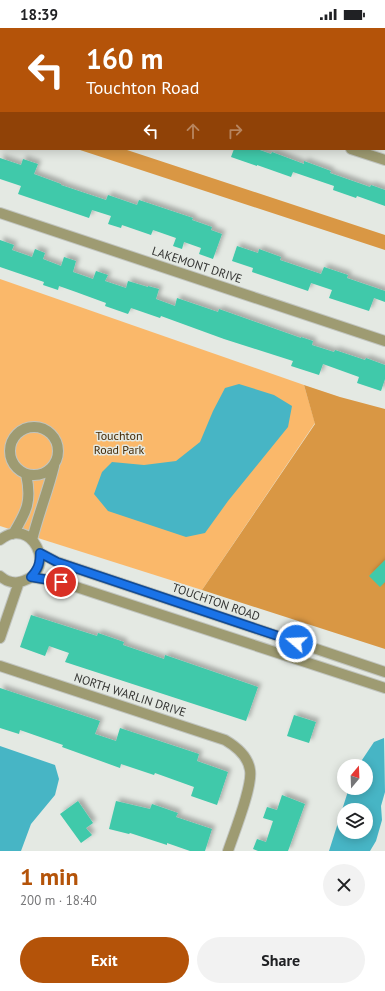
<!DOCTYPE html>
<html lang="en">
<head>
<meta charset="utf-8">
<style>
	:root { --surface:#fff; --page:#f2f2f2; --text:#202124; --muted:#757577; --accent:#b45309 }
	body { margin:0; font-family:"PT Sans",sans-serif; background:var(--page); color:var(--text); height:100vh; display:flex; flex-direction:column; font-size:15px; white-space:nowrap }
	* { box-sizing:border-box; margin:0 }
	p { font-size:13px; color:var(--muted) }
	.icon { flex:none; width:22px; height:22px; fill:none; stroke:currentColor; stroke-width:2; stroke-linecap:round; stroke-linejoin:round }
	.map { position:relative; height:823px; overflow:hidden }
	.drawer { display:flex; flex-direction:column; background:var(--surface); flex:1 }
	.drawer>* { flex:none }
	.top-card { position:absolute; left:0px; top:0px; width:385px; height:122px; box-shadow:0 2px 10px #0003; background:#b45309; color:#fff; overflow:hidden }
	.needle { width:26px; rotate:19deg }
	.tools { position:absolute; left:337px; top:731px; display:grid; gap:8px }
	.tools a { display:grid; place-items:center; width:36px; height:36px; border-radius:50%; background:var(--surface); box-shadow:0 2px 10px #0003; font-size:20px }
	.pin { position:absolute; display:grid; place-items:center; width:34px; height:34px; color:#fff; margin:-17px; border:2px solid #fff; border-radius:50%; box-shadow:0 1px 4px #0007 }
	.me { position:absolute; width:44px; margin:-22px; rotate:289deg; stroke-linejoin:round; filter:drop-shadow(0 0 3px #0008) }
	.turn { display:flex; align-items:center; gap:14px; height:84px; padding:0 20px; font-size:18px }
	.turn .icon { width:52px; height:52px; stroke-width:2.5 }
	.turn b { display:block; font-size:28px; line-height:34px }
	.lanes { display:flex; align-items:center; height:38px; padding:0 20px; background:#0003; justify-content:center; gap:20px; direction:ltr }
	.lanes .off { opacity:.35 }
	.round { display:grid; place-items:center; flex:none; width:42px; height:42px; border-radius:21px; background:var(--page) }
	.summary { display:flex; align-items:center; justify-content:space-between; height:68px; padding:0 20px }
	h1 { font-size:24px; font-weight:600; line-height:30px; color:var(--accent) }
	.cta { display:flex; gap:8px; margin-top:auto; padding:8px 20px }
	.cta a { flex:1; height:46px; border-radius:24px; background:var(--accent); color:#fff; font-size:16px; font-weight:600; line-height:46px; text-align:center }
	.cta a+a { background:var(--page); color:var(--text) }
	.status { display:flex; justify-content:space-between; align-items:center; height:28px; padding:0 20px; background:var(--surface); direction:ltr }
	.status svg { height:11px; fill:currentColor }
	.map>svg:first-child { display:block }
	.green { fill:#fab86a }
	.forest { fill:#d99744 }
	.water { fill:#47b5c5; fill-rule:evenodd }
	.building { fill:#3fc9aa; filter:url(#shadow) }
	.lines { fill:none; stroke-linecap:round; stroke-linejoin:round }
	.minor-casing { stroke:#c1c5c0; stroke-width:12 }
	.minor { stroke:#9e9b72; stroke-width:10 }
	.route-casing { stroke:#114b97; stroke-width:10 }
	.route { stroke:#1a73e8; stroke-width:7 }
	.labels { text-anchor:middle; stroke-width:3; stroke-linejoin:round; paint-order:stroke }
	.street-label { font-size:12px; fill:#333432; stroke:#e4e9e3 }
	.park-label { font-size:12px; fill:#442905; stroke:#e4e9e3 }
</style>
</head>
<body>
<div class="status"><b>18:39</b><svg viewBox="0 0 49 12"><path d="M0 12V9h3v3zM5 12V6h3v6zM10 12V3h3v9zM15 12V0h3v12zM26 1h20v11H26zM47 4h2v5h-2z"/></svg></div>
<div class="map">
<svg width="385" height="823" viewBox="0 0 385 823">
	<defs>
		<filter id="shadow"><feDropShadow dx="3.5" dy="-3.5" stdDeviation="2" flood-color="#0004"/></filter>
	</defs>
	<rect width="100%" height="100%" fill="#e4e9e3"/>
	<!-- green -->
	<path class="green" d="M 0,251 L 304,357 L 315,395 L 202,562 L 0,498 Z"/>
	<!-- forest -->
	<path class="forest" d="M 77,121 L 124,121 L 385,207 L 385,222 Z
		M 304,357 L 340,369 L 385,381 L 385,621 L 202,562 L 315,396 Z"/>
	<!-- water -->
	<path class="water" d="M 239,356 L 274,367 L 292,378 L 288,399 L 228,473 L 205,505 L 186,509 L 108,483 L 94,466 L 102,444 L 112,434 L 144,437 L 176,433 L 200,414 L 213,383 L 225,360 Z
		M 384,710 L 385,764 L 381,778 L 382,792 L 376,813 L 370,823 L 329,823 L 349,760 L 366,760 L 366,738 L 358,738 L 374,714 ZM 344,782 L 366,782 L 366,804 L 344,804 Z
		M 0,718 L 55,737 L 59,751 L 55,767 L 31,796 L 21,823 L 0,823 Z"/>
	<!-- building -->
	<path class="building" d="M 234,121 L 257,121 L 271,126 L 272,124 L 304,136 L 304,133 L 331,143 L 330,145 L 370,159 L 371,157 L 385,162 L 385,178 L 357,168 L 356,170 L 333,162 L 334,158 L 293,144 L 291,149 L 257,137 L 257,138 L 231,129 Z
		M 0,130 L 21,137 L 23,131 L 38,136 L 34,146 L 61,156 L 61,157 L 106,172 L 108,167 L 137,177 L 139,172 L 193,190 L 192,192 L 212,199 L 211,202 L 222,206 L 213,231 L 199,226 L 201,220 L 184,214 L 182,221 L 173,218 L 176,210 L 153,202 L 151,207 L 122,197 L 121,200 L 108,196 L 111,188 L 92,182 L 89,190 L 18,166 L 21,158 L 0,151 Z
		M 0,212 L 14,217 L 12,222 L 32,229 L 35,221 L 45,225 L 43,231 L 61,238 L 64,229 L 76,233 L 73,244 L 93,251 L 96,243 L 108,247 L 105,253 L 126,260 L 128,253 L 148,259 L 148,258 L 159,261 L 156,271 L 175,278 L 177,270 L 218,284 L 219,281 L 301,310 L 301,309 L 313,313 L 312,317 L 334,324 L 335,322 L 365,332 L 366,330 L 385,337 L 385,351 L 381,363 L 357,355 L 359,349 L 323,336 L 319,347 L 291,338 L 293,333 L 224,311 L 161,288 L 160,290 L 131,280 L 128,286 L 105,278 L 106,275 L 76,264 L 59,258 L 58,262 L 43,257 L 44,254 L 0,239 Z
		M 237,218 L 258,225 L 259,221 L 281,229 L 280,232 L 321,246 L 324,239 L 348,247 L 347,250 L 385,263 L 385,274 L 374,270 L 369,283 L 329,270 L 332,262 L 311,255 L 308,263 L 252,244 L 253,240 L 232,233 Z
		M 385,532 L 385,554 L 380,559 L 369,548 Z
		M 31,587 L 97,608 L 98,605 L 124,614 L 123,617 L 164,631 L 165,627 L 258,659 L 246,693 L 65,634 L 69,625 L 49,618 L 45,628 L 20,619 Z
		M 0,660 L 100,693 L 95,706 L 116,713 L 120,700 L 199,726 L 197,733 L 228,744 L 217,777 L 191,768 L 194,759 L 155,745 L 154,747 L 121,736 L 120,740 L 62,719 L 63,717 L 20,702 L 19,706 L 0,700 Z
		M 294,687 L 316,694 L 309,715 L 287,708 Z
		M 282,767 L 305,776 L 288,823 L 258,823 L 253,821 L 257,811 L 266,814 L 273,793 L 263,790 L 267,779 L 277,782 Z
		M 78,773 L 93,795 L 86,800 L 92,807 L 81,815 L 60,786 Z
		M 116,773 L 150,781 L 152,776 L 178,785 L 176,789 L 212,801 L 205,823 L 190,823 L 167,815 L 167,817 L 130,805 L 129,806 L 109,801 Z"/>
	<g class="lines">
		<!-- minor casing -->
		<g class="minor-casing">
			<path id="minor" d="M 111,1 L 111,0
				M 260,1 L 260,0
				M 0,4 L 1,4
				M 384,115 L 385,113
				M 351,121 L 385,132
				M 0,185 L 385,313
				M10 423a24 24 0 1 1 48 0a24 24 0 1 1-48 0Z
				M 13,506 C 27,483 32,473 26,446
				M 0,512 C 31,486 59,542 23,553 C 15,556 7,554 0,548
				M 32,512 C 38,487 48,463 54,438
				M 40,525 L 57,534 L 385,644
				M 31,549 L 61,554 L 385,660
				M 0,610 L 19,554
				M 0,638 L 225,712 C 237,719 248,728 250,742 C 253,758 234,805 228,823"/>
		</g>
		<!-- minor -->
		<use href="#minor" class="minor"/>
	</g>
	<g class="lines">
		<!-- route casing -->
		<g class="route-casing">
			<path id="route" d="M 61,554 L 31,549 C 38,541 40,536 40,525 L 57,534 L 296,614"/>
		</g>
		<!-- route -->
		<use href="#route" class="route"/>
	</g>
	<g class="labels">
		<!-- street labels -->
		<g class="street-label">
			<text transform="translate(197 237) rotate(18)" y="4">LAKEMONT DRIVE</text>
			<text transform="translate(216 574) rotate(19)" y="4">TOUCHTON ROAD</text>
			<text transform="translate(130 667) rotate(18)" y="4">NORTH WARLIN DRIVE</text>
		</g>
		<!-- park labels -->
		<g class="park-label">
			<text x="119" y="412">Touchton<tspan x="119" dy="14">Road Park</tspan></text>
		</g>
	</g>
</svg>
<div class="tools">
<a><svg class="needle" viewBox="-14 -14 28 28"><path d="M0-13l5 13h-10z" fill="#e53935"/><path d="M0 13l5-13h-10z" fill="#757577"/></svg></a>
<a><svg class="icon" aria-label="layers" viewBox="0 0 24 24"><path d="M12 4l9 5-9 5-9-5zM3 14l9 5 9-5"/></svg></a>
</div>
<div class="pin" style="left:61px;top:554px;background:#d93025"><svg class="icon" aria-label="arrive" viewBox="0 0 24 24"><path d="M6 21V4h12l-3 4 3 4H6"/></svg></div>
<svg class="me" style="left:296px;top:614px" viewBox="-20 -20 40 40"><circle r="17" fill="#1a73e8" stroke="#fff" stroke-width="3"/><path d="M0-11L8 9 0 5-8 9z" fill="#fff"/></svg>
<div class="top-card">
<div class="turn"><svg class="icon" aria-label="left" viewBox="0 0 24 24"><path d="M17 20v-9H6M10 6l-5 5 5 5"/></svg><div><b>160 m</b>Touchton Road</div></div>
<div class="lanes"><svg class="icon" aria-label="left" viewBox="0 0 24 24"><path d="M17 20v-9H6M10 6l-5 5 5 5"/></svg><svg class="icon off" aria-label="ahead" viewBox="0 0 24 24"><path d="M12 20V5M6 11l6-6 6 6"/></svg><svg class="icon off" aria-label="right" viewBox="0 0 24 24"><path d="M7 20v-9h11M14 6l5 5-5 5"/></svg></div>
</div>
</div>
<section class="drawer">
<div class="summary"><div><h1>1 min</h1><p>200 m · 18:40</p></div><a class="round"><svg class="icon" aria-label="close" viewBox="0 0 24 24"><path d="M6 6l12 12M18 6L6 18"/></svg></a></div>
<div class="cta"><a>Exit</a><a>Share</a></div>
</section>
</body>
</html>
